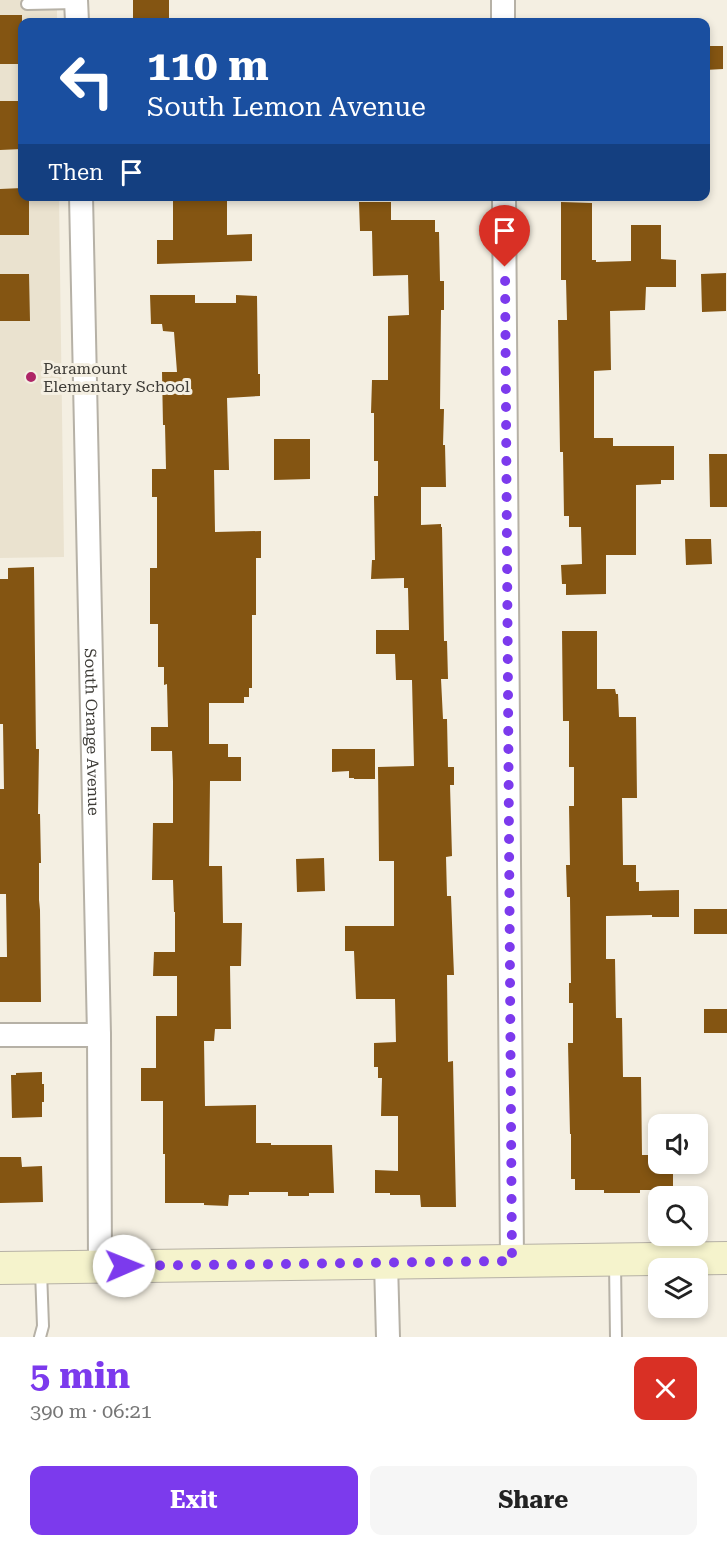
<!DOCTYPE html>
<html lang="en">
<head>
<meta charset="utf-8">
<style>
	:root { --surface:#fff; --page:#f6f6f6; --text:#222; --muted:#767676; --accent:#7c3aed }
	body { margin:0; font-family:"Roboto Serif",serif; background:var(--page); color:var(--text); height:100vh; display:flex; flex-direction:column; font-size:22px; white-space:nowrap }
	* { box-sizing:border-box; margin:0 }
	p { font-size:20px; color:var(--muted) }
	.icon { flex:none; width:33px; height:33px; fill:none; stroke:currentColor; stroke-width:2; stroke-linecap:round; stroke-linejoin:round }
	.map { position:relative; height:1337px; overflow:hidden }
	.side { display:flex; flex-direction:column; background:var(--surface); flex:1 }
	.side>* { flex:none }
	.guide { position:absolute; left:18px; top:18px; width:692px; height:183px; border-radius:12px; box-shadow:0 3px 9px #0003; background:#1a4fa0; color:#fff; overflow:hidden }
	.tools { position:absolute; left:648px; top:1114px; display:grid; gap:12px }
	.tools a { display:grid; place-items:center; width:60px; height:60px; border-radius:12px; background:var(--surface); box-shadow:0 3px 9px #0003; font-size:30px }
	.pin { position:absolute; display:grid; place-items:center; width:51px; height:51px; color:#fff; margin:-62px -26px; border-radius:50% 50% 50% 0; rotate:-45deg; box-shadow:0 0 6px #0007 }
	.pin .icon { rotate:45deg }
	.me { position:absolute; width:66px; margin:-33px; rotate:89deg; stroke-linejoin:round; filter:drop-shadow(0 0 4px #0008) }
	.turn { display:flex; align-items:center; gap:21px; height:126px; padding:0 30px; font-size:27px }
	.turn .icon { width:78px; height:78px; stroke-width:2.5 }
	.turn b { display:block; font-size:42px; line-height:51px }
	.then { display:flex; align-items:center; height:57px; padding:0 30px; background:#0003; gap:12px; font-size:22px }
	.round { display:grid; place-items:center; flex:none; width:63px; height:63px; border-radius:12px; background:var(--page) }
	.head { display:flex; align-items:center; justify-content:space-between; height:102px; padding:0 30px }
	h1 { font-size:36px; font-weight:700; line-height:45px; color:var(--accent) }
	.primary-button { display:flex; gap:12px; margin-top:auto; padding:12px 30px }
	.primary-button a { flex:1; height:69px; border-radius:12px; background:var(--accent); color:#fff; font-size:24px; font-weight:700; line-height:69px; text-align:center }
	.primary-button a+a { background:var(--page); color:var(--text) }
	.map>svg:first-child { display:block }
	.built { fill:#eae2cf }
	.building { fill:#845512 }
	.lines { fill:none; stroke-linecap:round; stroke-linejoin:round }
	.lane-casing { stroke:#b6b1a6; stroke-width:14 }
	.street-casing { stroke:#b6b1a6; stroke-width:26 }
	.secondary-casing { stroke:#b6b1a6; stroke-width:34 }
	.lane { stroke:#fff; stroke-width:10 }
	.street { stroke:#fff; stroke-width:22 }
	.secondary { stroke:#f5f3cc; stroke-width:32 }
	.route { stroke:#7c3aed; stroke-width:10; stroke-dasharray:0 18 }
	.poi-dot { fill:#ae2567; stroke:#f4efe2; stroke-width:2 }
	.labels { text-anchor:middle; stroke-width:6; stroke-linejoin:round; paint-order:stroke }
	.poi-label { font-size:16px; fill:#3e3c37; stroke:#f4efe2; text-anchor:start }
	.street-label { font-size:16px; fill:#3e3c37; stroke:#f4efe2 }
</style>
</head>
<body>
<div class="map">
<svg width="727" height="1337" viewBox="0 0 727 1337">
	<rect width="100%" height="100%" fill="#f4efe2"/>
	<!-- built -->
	<path class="built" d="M 0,0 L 57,0 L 57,22 L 22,22 L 22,196 L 59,197 L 64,557 L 0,558 Z"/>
	<!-- building -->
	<path class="building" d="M 133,0 L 169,0 L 169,19 L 133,19 Z
		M 0,15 L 22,15 L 22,64 L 0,64 Z
		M 705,46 L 723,46 L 723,69 L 705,70 Z
		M 0,101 L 22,101 L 22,149 L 0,150 Z
		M 22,188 L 22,196 L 29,196 L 29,235 L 0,235 L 0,189 Z
		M 173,196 L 227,196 L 227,235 L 252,234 L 252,261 L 157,264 L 157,240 L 173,240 Z
		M 359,202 L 391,202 L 391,220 L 435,220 L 435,232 L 439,232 L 440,281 L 444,281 L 444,310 L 441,310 L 440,409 L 444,409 L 443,445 L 445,445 L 446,487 L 421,487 L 421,525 L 441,524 L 441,527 L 442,527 L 444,641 L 447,641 L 448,679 L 441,679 L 443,719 L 447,719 L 448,767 L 454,767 L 454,785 L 450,785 L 452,856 L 446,857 L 447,896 L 451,896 L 453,950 L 454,975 L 447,975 L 448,1062 L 453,1061 L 456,1207 L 421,1207 L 420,1195 L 390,1195 L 390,1193 L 375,1193 L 375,1170 L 398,1171 L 398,1116 L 381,1116 L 382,1078 L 378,1078 L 378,1067 L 374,1067 L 374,1043 L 396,1042 L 395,999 L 356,999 L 354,951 L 345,951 L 345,926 L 394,926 L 394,861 L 379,861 L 378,767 L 414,766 L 412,680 L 396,680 L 395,654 L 376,654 L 376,630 L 409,630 L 408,588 L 404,588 L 404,578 L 371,579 L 372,560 L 375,560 L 374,496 L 378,496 L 378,461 L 374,461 L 374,413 L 371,413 L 372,380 L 388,380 L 388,316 L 409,315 L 408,275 L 373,276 L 372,231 L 360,231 Z
		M 561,202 L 592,203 L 592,260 L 596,260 L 596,262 L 631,261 L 631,225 L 661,225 L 661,259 L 676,260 L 676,287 L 646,287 L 645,310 L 610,311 L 611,370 L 594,371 L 594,438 L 613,438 L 613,446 L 674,446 L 674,480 L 661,480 L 661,484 L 636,485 L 636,555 L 606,555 L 606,594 L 566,595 L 566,584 L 562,584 L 561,565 L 582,564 L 581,527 L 569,527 L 569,516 L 564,516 L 563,452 L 560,452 L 558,320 L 567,320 L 566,280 L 561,280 Z
		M 726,273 L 726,311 L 702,312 L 701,274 Z
		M 0,274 L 29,274 L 30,321 L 0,321 Z
		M 150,295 L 195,295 L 195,303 L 236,303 L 236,295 L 257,296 L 258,374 L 260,374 L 260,396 L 227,398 L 229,470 L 214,470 L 215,532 L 261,531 L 261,558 L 256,558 L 256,615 L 252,615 L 252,688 L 249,688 L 249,697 L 244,697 L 244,703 L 209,703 L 209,744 L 228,744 L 228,757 L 241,757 L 241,781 L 210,781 L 209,866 L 222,866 L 223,923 L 242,923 L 241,966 L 230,966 L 231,1029 L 215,1029 L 214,1041 L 204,1041 L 205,1106 L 256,1105 L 256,1143 L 271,1143 L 271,1145 L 332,1145 L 334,1193 L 309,1193 L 309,1196 L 288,1196 L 288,1192 L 249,1192 L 249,1195 L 229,1195 L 228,1206 L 204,1205 L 204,1203 L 165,1203 L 165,1154 L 163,1154 L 163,1101 L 141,1101 L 141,1068 L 156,1068 L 156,1016 L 177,1016 L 177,976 L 153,976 L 154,952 L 175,952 L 175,912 L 174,912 L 173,880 L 152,880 L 153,823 L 173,823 L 173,781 L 172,751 L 151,751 L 151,727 L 168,727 L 167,684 L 164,685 L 164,667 L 158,667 L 158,624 L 150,624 L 150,568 L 157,568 L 157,497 L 152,497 L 152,469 L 166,469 L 165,425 L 163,425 L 162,372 L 177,372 L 174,332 L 163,331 L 162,324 L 151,324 Z
		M 274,439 L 310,439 L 310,479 L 274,480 Z
		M 709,454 L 727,454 L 727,507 L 710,507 Z
		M 685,539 L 711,539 L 712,564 L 686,565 Z
		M 34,567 L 36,749 L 39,749 L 38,814 L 40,814 L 41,863 L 39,863 L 39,900 L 40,910 L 41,1002 L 0,1002 L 0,957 L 7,957 L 6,894 L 0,894 L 0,789 L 4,789 L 3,724 L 0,724 L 0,579 L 8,579 L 8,568 Z
		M 562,631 L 597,631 L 597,689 L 615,689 L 616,694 L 618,694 L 619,717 L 636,717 L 637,798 L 622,798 L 623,865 L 636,865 L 636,882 L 639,882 L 639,891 L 679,890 L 679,917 L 652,917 L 652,915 L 606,916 L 606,959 L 615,959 L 616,1018 L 622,1018 L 623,1077 L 641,1077 L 642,1155 L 658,1155 L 658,1164 L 673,1164 L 673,1190 L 640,1190 L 640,1193 L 604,1193 L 604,1190 L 575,1190 L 575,1179 L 571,1179 L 571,1134 L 570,1134 L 568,1043 L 573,1043 L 573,1003 L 569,1003 L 569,983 L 571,983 L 570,897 L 567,897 L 566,865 L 570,865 L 569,806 L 574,806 L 574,767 L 569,767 L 569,721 L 563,721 Z
		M 332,749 L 375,749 L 375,779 L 354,779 L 354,778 L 349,778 L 349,771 L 332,772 Z
		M 324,858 L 325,891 L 297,892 L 296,859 Z
		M 694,909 L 727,909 L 727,934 L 694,934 Z
		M 704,1009 L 727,1009 L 727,1033 L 704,1033 Z
		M 42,1072 L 42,1084 L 44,1084 L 44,1102 L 42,1102 L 42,1117 L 12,1118 L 11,1075 L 16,1075 L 16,1073 Z
		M 0,1157 L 21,1157 L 22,1167 L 42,1166 L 43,1202 L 0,1203 Z"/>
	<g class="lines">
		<!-- lane casing -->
		<g class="lane-casing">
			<path id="lane" d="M 27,4 L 76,3
				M 615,1263 L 616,1337
				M 40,1337 L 43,1326 L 41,1271"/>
		</g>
		<!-- street casing -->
		<g class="street-casing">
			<g id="street">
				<path d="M 76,0 L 77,22"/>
				<path d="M 503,0 L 503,22"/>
				<path id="s1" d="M 81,196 L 99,1035 L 100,1267"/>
				<path d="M 504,196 L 512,1261"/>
				<path d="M 0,1035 L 99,1035"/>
				<path d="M 386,1263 L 388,1337"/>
			</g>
		</g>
		<!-- secondary casing -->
		<g class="secondary-casing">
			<path id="secondary" d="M 0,1268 L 727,1258"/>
		</g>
		<!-- lane -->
		<use href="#lane" class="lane"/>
		<!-- street -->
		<use href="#street" class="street"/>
		<!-- secondary -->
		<use href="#secondary" class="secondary"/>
	</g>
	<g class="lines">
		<!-- route -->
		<path class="route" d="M 124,1266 L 512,1261 L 505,267"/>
	</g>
	<!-- markers -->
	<circle class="poi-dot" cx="31" cy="377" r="6"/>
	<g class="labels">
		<!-- poi labels -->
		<g class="poi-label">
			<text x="43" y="374">Paramount<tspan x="43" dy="18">Elementary School</tspan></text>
		</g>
		<!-- street labels -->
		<g class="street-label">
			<text dy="6" stroke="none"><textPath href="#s1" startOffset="536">South Orange Avenue</textPath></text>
		</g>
	</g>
</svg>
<div class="tools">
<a><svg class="icon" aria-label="sound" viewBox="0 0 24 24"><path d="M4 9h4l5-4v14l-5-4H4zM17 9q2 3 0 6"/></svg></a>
<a><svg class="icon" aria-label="search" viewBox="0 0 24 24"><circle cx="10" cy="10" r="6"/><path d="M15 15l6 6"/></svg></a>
<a><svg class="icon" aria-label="layers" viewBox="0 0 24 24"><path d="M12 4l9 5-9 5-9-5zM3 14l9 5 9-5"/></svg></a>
</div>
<div class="pin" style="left:505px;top:267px;background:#d93025"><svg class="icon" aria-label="arrive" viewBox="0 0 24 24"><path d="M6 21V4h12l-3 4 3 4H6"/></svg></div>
<svg class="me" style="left:124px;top:1266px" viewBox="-20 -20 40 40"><circle r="19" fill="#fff"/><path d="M0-13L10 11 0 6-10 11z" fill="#7c3aed"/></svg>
<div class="guide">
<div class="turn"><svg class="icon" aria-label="left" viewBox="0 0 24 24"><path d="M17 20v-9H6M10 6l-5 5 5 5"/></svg><div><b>110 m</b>South Lemon Avenue</div></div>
<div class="then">Then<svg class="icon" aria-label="arrive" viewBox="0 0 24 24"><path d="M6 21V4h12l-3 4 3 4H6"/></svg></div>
</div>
</div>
<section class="side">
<div class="head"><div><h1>5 min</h1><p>390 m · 06:21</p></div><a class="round" style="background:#d93025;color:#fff"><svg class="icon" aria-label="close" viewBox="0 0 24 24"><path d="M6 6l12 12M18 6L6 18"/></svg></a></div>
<div class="primary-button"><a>Exit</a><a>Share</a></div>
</section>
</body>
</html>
